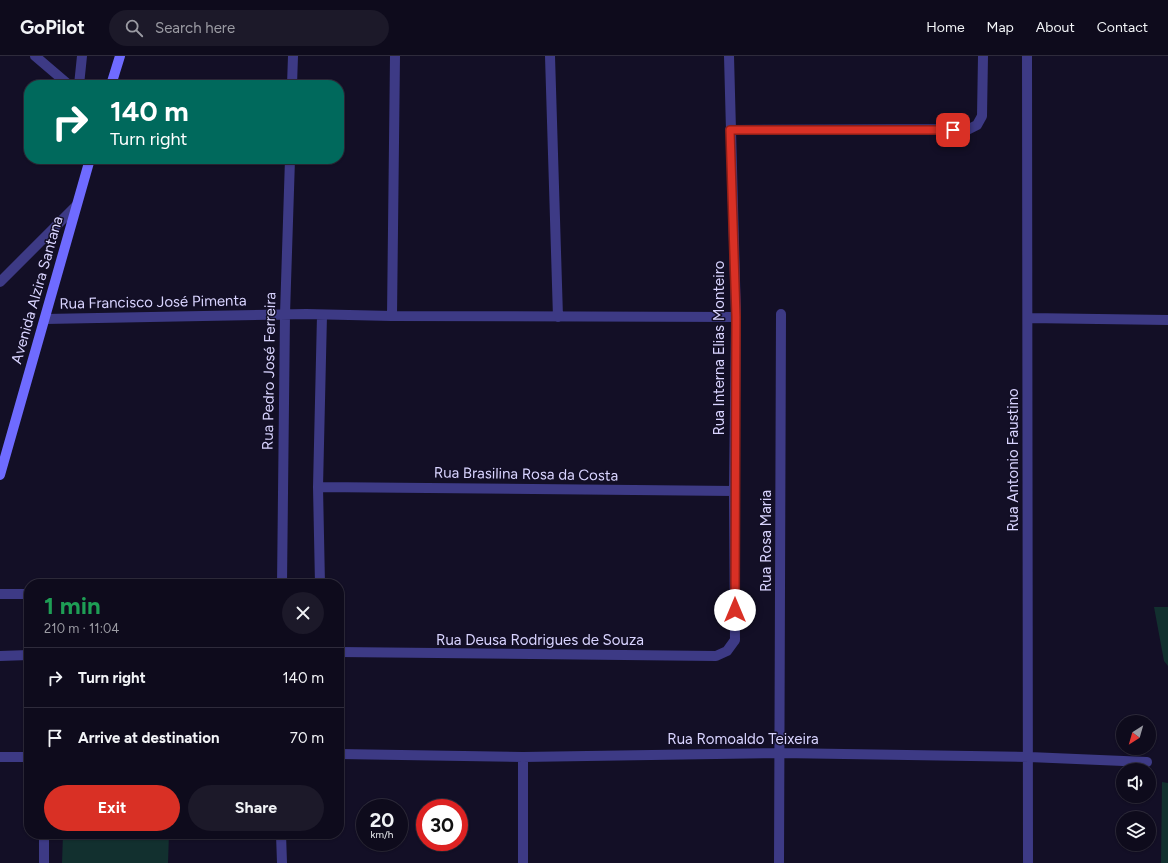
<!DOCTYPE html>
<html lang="en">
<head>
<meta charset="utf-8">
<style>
	:root { --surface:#0e0b1c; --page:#1c1929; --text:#f1f3f6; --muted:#9b9ba3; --line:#2e2b3b; --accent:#d93025 }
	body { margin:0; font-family:Figtree,sans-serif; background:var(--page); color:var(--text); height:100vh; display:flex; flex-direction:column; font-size:15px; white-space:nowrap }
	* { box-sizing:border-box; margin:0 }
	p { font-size:13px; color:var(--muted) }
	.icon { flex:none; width:22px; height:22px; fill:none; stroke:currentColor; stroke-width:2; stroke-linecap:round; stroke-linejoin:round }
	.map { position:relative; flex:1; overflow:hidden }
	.panel { position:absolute; left:24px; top:523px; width:320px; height:260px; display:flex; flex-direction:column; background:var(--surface); border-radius:16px; box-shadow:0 1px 3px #0004,0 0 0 1px var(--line) }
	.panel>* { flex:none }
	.hud { position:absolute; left:24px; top:24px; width:320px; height:84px; border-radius:16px; box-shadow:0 1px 3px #0004,0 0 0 1px var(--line); background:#00695c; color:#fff; overflow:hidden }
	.needle { width:26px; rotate:217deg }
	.fabs { position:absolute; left:1116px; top:659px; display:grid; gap:8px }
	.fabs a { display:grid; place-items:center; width:40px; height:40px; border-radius:50%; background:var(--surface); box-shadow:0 1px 3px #0004,0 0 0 1px var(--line); font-size:20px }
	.speed { position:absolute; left:356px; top:743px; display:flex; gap:8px; font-size:20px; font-weight:700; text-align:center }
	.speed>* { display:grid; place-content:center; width:52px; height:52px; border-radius:50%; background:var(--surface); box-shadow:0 1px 3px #0004,0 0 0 1px var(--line); line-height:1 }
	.speed small { font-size:10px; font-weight:400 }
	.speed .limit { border:6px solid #d22; background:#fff; color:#111 }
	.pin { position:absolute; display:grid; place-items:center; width:34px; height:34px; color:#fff; margin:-17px; border-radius:8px; box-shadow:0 2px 6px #0006 }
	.me { position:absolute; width:44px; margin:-22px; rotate:0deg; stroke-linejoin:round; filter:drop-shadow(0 0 3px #0008) }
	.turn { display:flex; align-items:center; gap:14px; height:84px; padding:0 20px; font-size:18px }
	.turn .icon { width:52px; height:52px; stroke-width:2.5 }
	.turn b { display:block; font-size:28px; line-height:34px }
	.round { display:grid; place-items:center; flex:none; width:42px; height:42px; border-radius:21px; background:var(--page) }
	.head { display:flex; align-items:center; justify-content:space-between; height:68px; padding:0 20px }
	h1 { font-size:24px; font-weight:700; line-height:30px; color:#1e9e55 }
	.button { display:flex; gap:8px; margin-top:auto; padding:8px 20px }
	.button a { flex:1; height:46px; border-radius:24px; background:var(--accent); color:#fff; font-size:16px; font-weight:700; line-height:46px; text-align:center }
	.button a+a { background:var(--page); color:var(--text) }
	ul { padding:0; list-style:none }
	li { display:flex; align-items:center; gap:12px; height:60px; padding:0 20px; border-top:1px solid var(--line) }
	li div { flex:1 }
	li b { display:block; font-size:15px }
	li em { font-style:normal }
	header { display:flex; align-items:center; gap:24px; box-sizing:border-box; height:56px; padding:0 20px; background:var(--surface); border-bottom:1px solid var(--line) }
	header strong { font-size:19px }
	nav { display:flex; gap:22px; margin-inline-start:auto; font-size:14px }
	.search { width:280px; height:36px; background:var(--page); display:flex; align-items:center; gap:10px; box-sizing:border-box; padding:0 14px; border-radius:22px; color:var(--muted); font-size:15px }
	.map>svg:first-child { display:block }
	.green { fill:#12302f }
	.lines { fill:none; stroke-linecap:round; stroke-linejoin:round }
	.lane { stroke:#3d3a85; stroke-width:10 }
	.street { stroke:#3d3a85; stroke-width:10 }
	.secondary { stroke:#6f6bff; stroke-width:10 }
	.route-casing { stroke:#8d1f18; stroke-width:10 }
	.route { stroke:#d93025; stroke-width:7 }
	.labels { text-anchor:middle; stroke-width:3; stroke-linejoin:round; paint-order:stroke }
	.street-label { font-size:15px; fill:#d9d4ff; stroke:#130f26 }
</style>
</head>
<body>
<header>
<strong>GoPilot</strong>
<div class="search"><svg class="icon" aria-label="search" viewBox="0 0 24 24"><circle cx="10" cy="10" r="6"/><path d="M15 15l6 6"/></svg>Search here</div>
<nav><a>Home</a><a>Map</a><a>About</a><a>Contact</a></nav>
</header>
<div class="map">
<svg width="1168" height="807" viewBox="0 0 1168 807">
	<rect width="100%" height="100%" fill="#130f26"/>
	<!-- green -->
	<path class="green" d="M 1154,551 L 1168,551 L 1168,610 L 1164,605 Z
		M 1162,726 L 1168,727 L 1168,807 L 1161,807 Z
		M 63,778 L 169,778 L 168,807 L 62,807 Z"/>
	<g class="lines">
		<!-- lane -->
		<path class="lane" d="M 35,0 L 69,29
			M 79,29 L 82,0
			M 0,538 L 29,538
			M 0,600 L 29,599"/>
		<!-- street -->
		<path class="street" d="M 550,0 L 558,261
			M 1027,0 L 1028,807
			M 292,29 L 293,0
			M 730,74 L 969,73 L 977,69 L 982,60 L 983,0
			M 0,226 L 76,150
			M 392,260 L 395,0
			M 1028,262 L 1168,264
			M 45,263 L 306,258 L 392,260 L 736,261
			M 318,431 L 734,435
			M 282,528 L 285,258 L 290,103
			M 320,528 L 318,431 L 322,259
			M 339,596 L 716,600 L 727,595 L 735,584 L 734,435 L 736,261 L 729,0
			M 339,698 L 523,701 L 781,697 L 1029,701 L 1147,706
			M 0,701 L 29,701
			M 523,701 L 523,807
			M 281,778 L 282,807
			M 44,807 L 44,778
			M 779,807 L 781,258"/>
		<!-- secondary -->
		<path class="secondary" d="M 111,29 L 120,0
			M 0,419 L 90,103"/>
	</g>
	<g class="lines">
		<!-- route casing -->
		<g class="route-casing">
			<path id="route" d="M 735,554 L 736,261 L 730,74 L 953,74"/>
		</g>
		<!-- route -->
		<use href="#route" class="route"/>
	</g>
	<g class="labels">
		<!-- street labels -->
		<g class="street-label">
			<text transform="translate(37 234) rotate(-74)" y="5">Avenida Alzira Santana</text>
			<text transform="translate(153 246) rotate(-1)" y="5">Rua Francisco José Pimenta</text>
			<text transform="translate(719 292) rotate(-90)" y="5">Rua Interna Elias Monteiro</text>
			<text transform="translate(269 315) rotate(-89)" y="5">Rua Pedro José Ferreira</text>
			<text transform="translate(1013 404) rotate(-90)" y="5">Rua Antonio Faustino</text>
			<text transform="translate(526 418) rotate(1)" y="5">Rua Brasilina Rosa da Costa</text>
			<text transform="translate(766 485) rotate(-90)" y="5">Rua Rosa Maria</text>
			<text x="540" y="589">Rua Deusa Rodrigues de Souza</text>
			<text x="743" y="688">Rua Romoaldo Teixeira</text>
		</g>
	</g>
</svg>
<div class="fabs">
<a><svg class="needle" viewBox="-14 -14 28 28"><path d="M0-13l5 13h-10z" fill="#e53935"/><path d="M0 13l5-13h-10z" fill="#9b9ba3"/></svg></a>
<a><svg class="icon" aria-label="sound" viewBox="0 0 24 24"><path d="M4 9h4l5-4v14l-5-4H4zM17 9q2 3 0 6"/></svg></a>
<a><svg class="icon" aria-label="layers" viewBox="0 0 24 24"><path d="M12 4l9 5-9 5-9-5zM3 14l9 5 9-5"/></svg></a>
</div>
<div class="speed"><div>20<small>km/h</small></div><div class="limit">30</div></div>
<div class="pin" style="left:953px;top:74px;background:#d93025"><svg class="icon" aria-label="arrive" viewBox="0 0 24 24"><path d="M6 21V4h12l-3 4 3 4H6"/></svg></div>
<svg class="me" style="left:735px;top:554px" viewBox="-20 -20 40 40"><circle r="19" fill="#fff"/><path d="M0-13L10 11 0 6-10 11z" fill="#d93025"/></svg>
<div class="hud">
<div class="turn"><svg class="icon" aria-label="right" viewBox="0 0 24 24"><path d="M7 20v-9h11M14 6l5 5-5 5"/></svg><div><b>140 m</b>Turn right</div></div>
</div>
<section class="panel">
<div class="head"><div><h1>1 min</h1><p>210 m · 11:04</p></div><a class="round"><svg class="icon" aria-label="close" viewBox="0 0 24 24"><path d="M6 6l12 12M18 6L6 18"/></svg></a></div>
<ul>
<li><svg class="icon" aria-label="right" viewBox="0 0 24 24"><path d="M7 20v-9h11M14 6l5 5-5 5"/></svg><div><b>Turn right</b></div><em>140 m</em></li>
<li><svg class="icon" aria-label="arrive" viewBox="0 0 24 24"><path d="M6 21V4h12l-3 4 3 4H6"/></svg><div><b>Arrive at destination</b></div><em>70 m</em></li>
</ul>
<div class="button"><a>Exit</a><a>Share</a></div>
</section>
</div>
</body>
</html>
